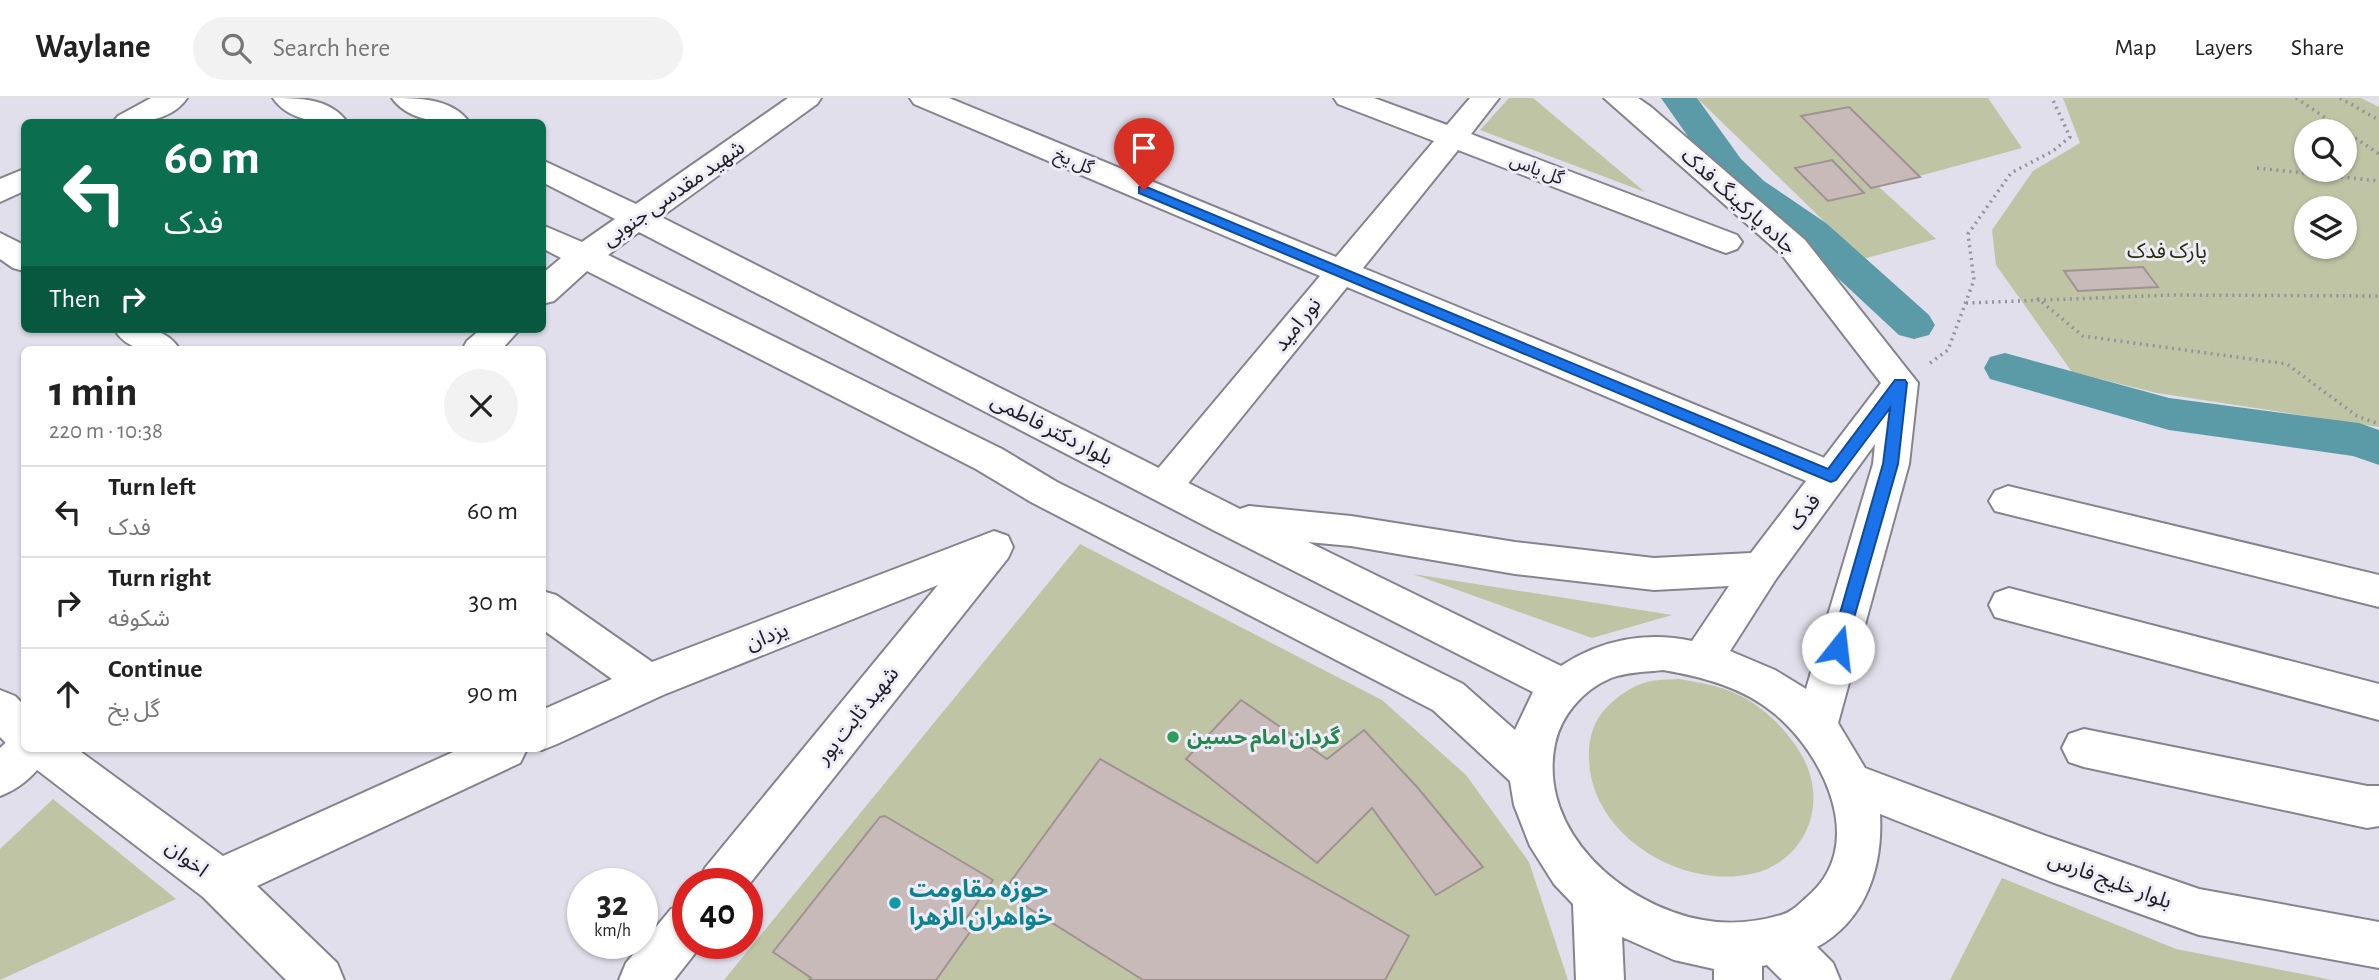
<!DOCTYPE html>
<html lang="en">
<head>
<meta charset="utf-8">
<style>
	:root { --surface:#fff; --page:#f2f2f2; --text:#222; --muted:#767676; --line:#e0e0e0 }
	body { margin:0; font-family:"Alegreya Sans","Noto Sans Arabic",sans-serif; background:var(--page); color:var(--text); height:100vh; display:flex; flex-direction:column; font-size:26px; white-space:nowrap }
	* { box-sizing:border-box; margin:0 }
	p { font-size:23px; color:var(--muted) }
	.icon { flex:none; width:38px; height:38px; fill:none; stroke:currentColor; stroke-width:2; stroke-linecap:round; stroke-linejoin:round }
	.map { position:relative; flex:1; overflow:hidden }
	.details { position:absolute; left:21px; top:248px; width:525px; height:406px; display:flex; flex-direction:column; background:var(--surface); border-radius:10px; box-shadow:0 2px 5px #0004 }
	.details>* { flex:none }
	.hud { position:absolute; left:21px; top:21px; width:525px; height:214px; border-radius:10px; box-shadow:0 2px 5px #0004; background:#0b6e4f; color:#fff; overflow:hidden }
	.fabs { position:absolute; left:2294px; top:21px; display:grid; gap:14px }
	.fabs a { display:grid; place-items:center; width:63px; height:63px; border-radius:50%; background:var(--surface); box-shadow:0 2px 5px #0004; font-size:35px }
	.speed { position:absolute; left:567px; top:770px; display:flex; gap:14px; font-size:35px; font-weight:700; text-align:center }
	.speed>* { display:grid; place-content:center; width:91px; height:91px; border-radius:50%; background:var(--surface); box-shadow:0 2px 5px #0004; line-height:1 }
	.speed small { font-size:18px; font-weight:400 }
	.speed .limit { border:10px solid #d22; background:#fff; color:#111 }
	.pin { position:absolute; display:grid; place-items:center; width:60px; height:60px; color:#fff; margin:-72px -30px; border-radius:50% 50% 50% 0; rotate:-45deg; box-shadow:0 0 7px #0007 }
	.pin .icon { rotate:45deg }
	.me { position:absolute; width:77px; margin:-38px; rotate:16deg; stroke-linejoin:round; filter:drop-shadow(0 0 5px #0008) }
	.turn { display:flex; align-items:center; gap:24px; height:147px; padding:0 28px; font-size:32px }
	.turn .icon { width:91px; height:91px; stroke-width:2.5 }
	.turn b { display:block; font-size:49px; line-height:60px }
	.then { display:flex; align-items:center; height:66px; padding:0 28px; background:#0003; gap:14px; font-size:26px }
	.round { display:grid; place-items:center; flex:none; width:74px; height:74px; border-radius:37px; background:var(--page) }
	.headline { display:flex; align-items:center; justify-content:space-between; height:119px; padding:0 28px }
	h1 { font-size:42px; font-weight:600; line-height:52px }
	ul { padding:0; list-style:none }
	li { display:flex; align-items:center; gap:21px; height:91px; padding:0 28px; border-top:2px solid var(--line) }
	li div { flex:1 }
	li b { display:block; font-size:26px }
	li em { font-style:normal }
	header { display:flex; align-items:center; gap:42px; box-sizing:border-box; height:98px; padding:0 35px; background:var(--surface); border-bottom:2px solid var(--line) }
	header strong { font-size:33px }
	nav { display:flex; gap:38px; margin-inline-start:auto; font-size:24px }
	.search { width:490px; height:63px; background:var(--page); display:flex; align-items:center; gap:18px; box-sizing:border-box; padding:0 24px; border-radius:38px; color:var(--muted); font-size:26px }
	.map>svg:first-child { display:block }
	.green { fill:#bfc5a4; fill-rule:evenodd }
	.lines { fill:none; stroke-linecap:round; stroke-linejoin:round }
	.canal { fill:#5b9ba7; fill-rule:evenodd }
	.building { fill:#c8bab8; stroke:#a09291; stroke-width:2 }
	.street-casing { stroke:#85848e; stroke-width:4 }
	.secondary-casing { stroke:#85848e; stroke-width:4 }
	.path { stroke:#93939c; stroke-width:3.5; stroke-dasharray:2 4.5; stroke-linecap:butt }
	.street { fill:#fff; fill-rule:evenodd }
	.secondary { fill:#fff; fill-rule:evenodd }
	.route { fill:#1a73e8; stroke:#114b97; stroke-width:2 }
	.leisure-dot { fill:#2e9e5b; stroke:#eeecf8; stroke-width:2.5 }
	.culture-dot { fill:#0f9aa8; stroke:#eeecf8; stroke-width:2.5 }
	.labels { text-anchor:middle; stroke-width:6; stroke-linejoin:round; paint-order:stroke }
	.far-street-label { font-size:18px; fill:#202024; stroke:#eeecf8 }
	.street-label { font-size:21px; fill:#202024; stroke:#eeecf8 }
	.park-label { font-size:21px; fill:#292e07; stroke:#eeecf8 }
	.leisure-label { font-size:21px; font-weight:bold; fill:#27864d; stroke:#eeecf8; text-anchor:start }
	.near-culture-label { font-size:24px; font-weight:bold; fill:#0d838f; stroke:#eeecf8; text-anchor:start }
</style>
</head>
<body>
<header>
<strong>Waylane</strong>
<div class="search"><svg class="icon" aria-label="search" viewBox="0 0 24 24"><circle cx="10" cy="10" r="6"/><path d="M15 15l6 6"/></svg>Search here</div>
<nav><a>Map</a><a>Layers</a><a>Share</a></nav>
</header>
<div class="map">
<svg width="2379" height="882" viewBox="0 0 2379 882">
	<rect width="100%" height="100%" fill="#e0dfeb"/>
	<!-- green -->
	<path class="green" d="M 1509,0 L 1533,0 L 1645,94 L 1480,32 Z
		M 1697,0 L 1988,0 L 2022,50 L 1879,89 L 1936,141 L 1863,161 Z
		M 2063,0 L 2361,0 L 2379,9 L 2379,329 L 2157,295 L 2072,274 L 1996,167 L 1992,132 L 2033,73 L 2080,45 ZM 2306,33 L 2345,33 L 2345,72 L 2306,72 ZM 2306,110 L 2345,110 L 2345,149 L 2306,149 Z
		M 1080,446 L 1382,602 L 1466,677 L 1529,764 L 1568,882 L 724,882 Z
		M 1413,476 L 1672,517 L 1592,540 Z
		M 1679,581 C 1703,585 1728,589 1750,603 C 1770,616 1789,635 1801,656 C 1830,705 1806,764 1751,776 C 1681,791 1592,738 1589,662 C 1588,642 1593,623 1607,609 C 1618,598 1632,588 1647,584 C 1657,581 1669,582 1679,581 Z
		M 53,701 L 176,801 L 0,882 L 0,751 Z
		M 2002,780 L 2176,851 L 2332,882 L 1950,882 Z"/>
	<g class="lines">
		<!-- canal -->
		<path class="canal" d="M 1661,0 L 1697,0 L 1741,61 L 1764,83 L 1826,125 L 1929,217 L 1935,227 L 1929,237 L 1914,241 L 1899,237 L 1798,143 L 1738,99 L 1715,77 Z
			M 2005,255 L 2169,300 L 2359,325 L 2379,332 L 2379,367 L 2353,358 L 2169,332 L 1990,281 L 1984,270 L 1990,259 Z"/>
	</g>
	<!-- building -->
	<path class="building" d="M 1849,9 L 1920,79 L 1871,90 L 1801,18 Z
		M 1832,62 L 1864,95 L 1828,103 L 1795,70 Z
		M 2143,169 L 2158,189 L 2078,193 L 2064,173 Z
		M 1241,602 L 1327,661 L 1364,632 L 1418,690 L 1483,769 L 1436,797 L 1372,710 L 1317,765 L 1186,661 Z
		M 1100,661 L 1409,838 L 1385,882 L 1143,882 L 1003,794 Z
		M 885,718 L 993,782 L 961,828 L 970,834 L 936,882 L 809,882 L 811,880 L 773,854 L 880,719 Z"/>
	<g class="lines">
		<!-- street casing -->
		<g class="street-casing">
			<path id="street" d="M 151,0 L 187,0 C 172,23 138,26 113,24 L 118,18 Z
				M 910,0 L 949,0 L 1336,159 L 1434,43 L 1338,6 L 1334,0 L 1374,0 L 1447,27 L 1470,0 L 1499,0 L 1471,36 L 1737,137 L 1742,144 L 1737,151 L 1726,155 L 1715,151 L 1458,52 L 1363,170 L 1844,368 L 1850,378 L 1844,388 L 1831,392 L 1818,388 L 1347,189 L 1177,399 L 1164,403 L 1151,399 L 1145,389 L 1151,379 L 1320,178 L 914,6 Z
				M 24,71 L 24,93 L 0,104 L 0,81 Z
				M 0,135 L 24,147 L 24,173 L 13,170 L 0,161 Z
				M 114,231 C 140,231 165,227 180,252 C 154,252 129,256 114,231 Z
				M 2008,388 L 2379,477 L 2379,509 L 1995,413 L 1989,403 L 1995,393 Z
				M 994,433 L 1008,438 L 1013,449 L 1008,460 L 747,789 L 747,786 L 698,786 L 705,770 L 938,487 L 663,597 L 557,646 L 542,652 L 539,651 L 542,651 L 542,612 L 612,581 L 542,531 L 542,493 L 556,497 L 652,564 Z
				M 2009,490 L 2379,586 L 2379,622 L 1995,519 L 1989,507 L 1995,495 Z
				M 0,592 L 15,598 L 24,607 L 24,651 L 77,651 L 223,758 L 460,651 L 527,651 L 520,665 L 257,788 L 337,865 L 344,882 L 286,882 L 203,799 L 28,665 L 23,653 L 9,648 L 0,639 Z
				M 2084,631 L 2367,688 L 2379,688 L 2379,728 L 2367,730 L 2084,669 L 2069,664 L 2062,650 L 2069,636 Z
				M 688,804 L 688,845 L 703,845 L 674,882 L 619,882 L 626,865 L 671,811 Z"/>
		</g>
		<!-- secondary casing -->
		<g class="secondary-casing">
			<path id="secondary" d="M 273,0 C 298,0 330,0 347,24 C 322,26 288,23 273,0 Z
				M 392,0 C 417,0 452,0 469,24 C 444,26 408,23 392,0 Z
				M 788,0 L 821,0 L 817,6 L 661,119 L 1240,411 L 1249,408 L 1351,418 L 1515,444 L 1654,460 L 1751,455 L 1881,285 L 1783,158 L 1604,0 L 1638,0 L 1651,9 L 1805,142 L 1918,285 L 1909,366 L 1838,625 L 1865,670 L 2049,739 L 2199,791 L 2379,824 L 2379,870 L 2199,837 L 2049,783 L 1880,716 C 1883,769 1866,822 1817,849 L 1833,865 L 1840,882 L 1782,882 L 1767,867 L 1762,868 L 1762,882 L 1714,882 L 1714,871 L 1674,862 L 1622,839 L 1624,882 L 1576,882 L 1573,806 L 1554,786 L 1530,748 L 1514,707 L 1510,683 L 1433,612 L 1031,404 L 976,371 L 587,173 L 554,203 L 542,206 L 542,176 L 561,160 L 542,150 L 542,127 L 582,144 L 615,121 L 542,84 L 542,62 L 636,106 ZM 639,134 L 1215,433 L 1533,594 L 1515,632 L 1463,586 L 1057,384 L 1002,351 L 608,157 ZM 1875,346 L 1873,366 L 1806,591 L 1775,572 L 1730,553 L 1776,481 ZM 1308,444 L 1351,448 L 1515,476 L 1654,492 L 1729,488 L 1692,543 C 1646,533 1600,542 1561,568 ZM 1663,572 C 1703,579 1743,589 1775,616 C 1825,658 1868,748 1807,799 C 1799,806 1792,814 1781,817 C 1757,824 1728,827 1703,822 C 1624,808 1537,734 1555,646 C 1561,617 1583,592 1611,580 C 1627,574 1646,574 1663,572 Z
				M 481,231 L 520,231 L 501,252 L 462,252 L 467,243 Z
				M 24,633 L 24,651 L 51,651 C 41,672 22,690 0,698 L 0,650 L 14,637 Z"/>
		</g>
		<!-- path -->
		<path class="path" d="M 2296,0 L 2379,56
			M 2340,0 L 2379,22
			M 2257,70 L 2379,83
			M 2037,200 L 2083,238 L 2287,266 L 2357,318 L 2379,326
			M 1966,205 L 2172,197 L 2379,198
			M 1930,265 L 1948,252 L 1974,182 L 1968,136 L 2011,75 L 2053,53 L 2070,39 L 2052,0"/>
		<!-- street -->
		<use href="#street" class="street"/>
		<!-- secondary -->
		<use href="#secondary" class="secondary"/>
	</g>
	<!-- route -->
	<path class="route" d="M 1144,88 L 1828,371 L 1895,282 L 1905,282 L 1907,285 L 1898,366 L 1844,555 L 1838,557 L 1832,555 L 1830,550 L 1883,366 L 1890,310 L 1836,382 L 1831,384 L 1139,95 L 1139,89 Z"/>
	<!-- markers -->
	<circle class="leisure-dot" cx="1173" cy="639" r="7"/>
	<circle class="culture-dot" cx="895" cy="805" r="7"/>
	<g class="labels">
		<!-- far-street labels -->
		<g class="far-street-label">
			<text transform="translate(1074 63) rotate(23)" y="6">گل یخ</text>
			<text transform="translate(1537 71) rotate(21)" y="6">گل یاس</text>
		</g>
		<!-- street labels -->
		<g class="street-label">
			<text transform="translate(673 95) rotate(-35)" y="7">شهید مقدسی جنوبی</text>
			<text transform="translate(1739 103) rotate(42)" y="7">جاده پارکینگ فدک</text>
			<text transform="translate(1297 226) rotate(-51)" y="7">نور امید</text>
			<text transform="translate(1052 331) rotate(27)" y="7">بلوار دکتر فاطمی</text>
			<text transform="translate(1804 414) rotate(-53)" y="7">فدک</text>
			<text transform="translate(767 538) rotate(-21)" y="7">یزدان</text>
			<text transform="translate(857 617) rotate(-51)" y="7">شهید ثابت پور</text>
			<text transform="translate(187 760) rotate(37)" y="7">اخوان</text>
			<text transform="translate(2110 782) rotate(20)" y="7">بلوار خلیج فارس</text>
		</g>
		<!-- park labels -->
		<g class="park-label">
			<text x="2167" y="160">پارک فدک</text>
		</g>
		<!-- leisure labels -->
		<g class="leisure-label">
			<text x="1187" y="646">گردان امام حسین</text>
		</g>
		<!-- near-culture labels -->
		<g class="near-culture-label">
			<text x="909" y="799">حوزه مقاومت<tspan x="909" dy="28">خواهران الزهرا</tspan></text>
		</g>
	</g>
</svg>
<div class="fabs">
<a><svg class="icon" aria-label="search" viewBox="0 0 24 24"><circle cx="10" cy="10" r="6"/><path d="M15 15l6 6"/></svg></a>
<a><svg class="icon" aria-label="layers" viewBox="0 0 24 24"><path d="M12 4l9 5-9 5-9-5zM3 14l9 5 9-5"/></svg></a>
</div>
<div class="speed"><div>32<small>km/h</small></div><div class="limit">40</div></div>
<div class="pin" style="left:1144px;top:92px;background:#d93025"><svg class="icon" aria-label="arrive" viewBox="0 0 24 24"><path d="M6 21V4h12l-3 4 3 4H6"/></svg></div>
<svg class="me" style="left:1838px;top:550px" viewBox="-20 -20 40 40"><circle r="19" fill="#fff"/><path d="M0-13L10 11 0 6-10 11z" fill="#1a73e8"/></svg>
<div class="hud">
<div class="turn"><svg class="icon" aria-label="left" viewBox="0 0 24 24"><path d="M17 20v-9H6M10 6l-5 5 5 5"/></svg><div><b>60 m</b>فدک</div></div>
<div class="then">Then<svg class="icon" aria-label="right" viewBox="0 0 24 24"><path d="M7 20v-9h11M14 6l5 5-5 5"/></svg></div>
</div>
<section class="details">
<div class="headline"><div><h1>1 min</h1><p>220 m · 10:38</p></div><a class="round"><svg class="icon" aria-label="close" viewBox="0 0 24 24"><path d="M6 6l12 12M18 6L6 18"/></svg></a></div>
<ul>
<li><svg class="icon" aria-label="left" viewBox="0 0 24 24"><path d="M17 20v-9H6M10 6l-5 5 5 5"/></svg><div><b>Turn left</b><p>فدک</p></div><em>60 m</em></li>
<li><svg class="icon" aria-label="right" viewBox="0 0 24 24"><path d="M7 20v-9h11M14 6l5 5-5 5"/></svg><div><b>Turn right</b><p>شکوفه</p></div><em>30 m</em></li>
<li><svg class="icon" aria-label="ahead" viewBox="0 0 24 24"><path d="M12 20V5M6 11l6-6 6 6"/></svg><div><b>Continue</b><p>گل یخ</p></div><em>90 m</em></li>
</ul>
</section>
</div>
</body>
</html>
